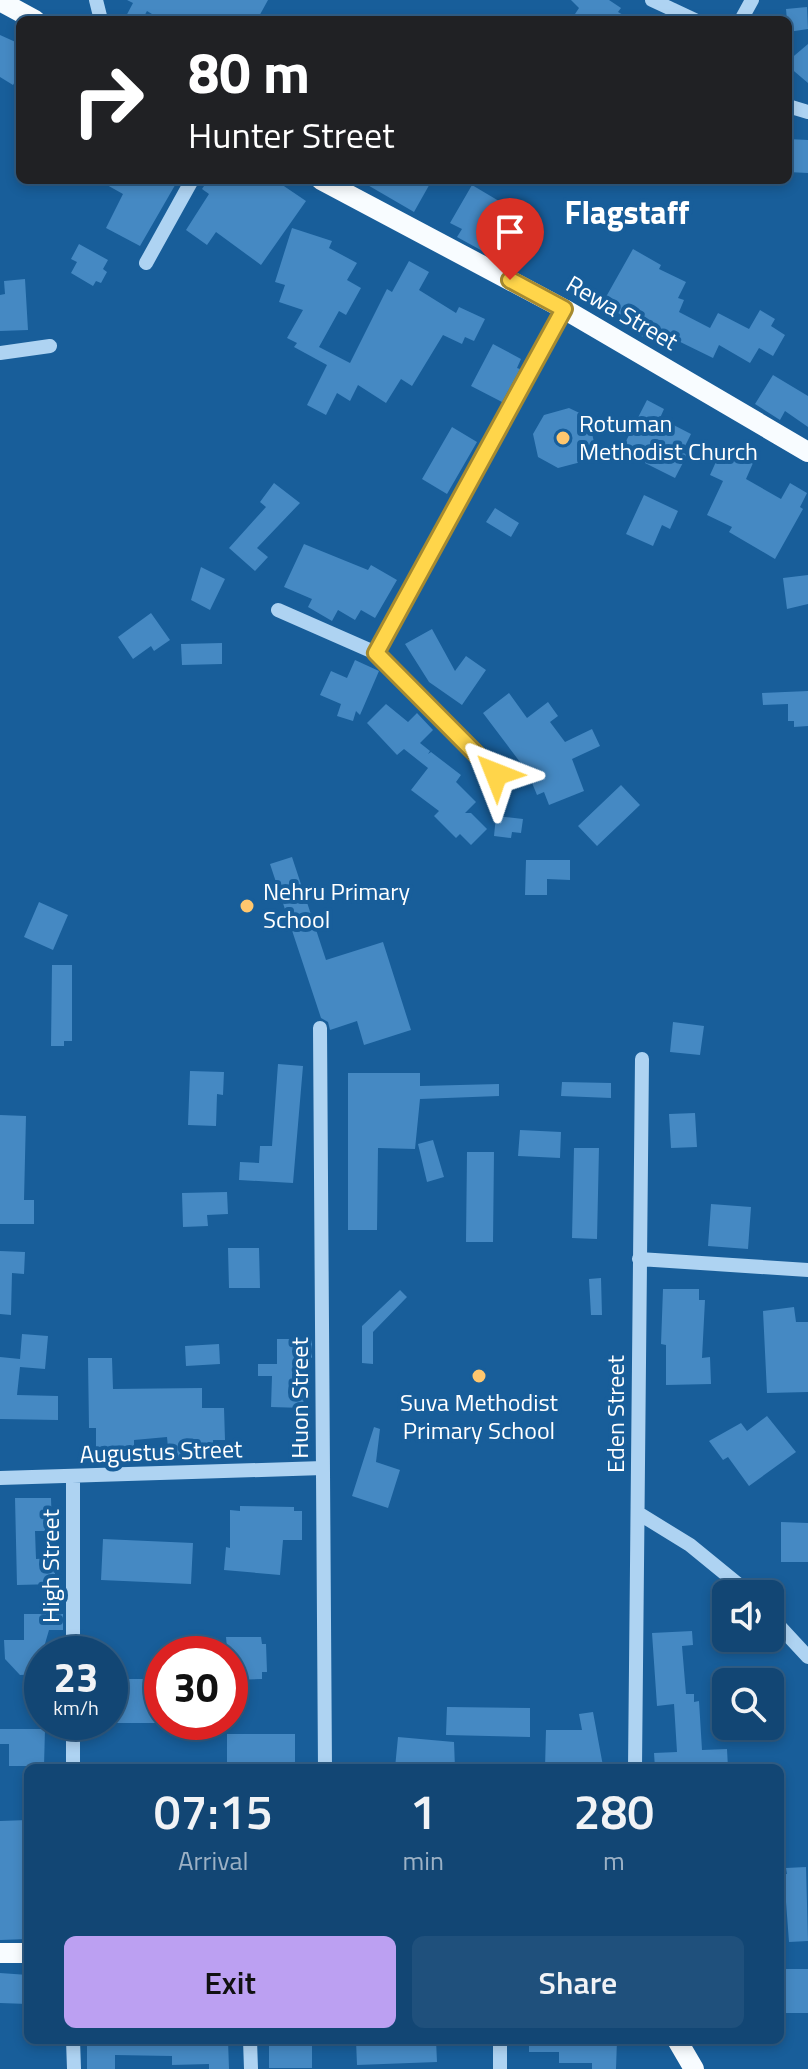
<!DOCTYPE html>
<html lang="en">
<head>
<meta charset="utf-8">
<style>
	:root { --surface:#124674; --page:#1f507c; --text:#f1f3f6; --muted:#9cb1c5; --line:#315e86; --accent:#bca0f2 }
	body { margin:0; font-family:"Titillium Web",sans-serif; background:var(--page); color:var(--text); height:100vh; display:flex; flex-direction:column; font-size:30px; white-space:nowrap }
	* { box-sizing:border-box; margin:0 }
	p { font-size:26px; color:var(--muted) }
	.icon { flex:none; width:44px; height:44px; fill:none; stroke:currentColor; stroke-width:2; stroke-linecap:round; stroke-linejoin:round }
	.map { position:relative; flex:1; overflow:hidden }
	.drawer { position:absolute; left:24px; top:1764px; width:760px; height:280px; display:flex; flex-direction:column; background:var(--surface); border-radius:12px; box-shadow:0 4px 12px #0003,0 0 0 2px var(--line) }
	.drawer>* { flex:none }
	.top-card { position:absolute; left:16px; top:16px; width:776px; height:168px; border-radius:12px; box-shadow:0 4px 12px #0003,0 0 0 2px var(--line); background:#202124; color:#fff; overflow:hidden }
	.buttons { position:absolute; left:712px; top:1580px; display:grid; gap:16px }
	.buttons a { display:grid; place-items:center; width:72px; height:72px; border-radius:12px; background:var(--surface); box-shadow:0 4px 12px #0003,0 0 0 2px var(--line); font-size:40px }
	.speed { position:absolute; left:24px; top:1636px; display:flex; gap:16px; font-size:40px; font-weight:700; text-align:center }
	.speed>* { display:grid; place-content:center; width:104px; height:104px; border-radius:50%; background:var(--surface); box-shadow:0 4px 12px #0003,0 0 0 2px var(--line); line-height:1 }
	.speed small { font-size:20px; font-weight:400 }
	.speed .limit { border:12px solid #d22; background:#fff; color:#111 }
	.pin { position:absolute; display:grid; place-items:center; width:68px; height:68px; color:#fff; margin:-82px -34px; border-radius:50% 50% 50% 0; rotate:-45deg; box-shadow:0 0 8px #0007 }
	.pin .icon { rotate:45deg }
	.me { position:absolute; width:88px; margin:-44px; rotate:315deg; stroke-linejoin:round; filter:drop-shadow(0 0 6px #0008) }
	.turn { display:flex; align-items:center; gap:28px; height:168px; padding:0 40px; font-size:36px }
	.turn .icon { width:104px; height:104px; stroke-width:2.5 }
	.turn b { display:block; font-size:56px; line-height:68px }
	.eta { display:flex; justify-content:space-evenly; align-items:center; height:136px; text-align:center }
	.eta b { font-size:48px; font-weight:600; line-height:56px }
	.button { display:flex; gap:16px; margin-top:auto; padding:16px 40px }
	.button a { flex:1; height:92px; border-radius:12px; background:var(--accent); color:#111; font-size:32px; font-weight:600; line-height:92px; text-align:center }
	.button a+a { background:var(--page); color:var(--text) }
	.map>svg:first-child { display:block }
	.building { fill:#4589c3 }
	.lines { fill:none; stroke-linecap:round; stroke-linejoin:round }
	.minor { stroke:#aed3f2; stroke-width:14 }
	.major { stroke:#f8fcff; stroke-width:20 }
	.route-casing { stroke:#a68a30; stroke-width:20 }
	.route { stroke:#ffd54a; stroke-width:14 }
	.poi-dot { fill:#ffc76e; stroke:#185e9a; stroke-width:3 }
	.labels { text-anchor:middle; stroke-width:8; stroke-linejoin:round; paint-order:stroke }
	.street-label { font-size:24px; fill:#fff; stroke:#185e9a }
	.poi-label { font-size:24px; fill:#fff; stroke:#185e9a; text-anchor:start }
	.district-label { font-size:32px; font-weight:bold; fill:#fff; stroke:#185e9a }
</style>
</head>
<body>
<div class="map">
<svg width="808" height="2069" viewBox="0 0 808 2069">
	<rect width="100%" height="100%" fill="#185e9a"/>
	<!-- building -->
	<path class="building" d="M 127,0 L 268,0 L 257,20 L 162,20 L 147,11 L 142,20 L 124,20 L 133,3 Z
		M 571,0 L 609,0 L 621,8 L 618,12 L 632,20 L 571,20 L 579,8 Z
		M 807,7 L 808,29 L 788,32 L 786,9 Z
		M 0,35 L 20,44 L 20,73 L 13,85 L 0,77 Z
		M 808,44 L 808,83 L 788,66 L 788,61 Z
		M 788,139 L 808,140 L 808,173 L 788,172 Z
		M 98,180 L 178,180 L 140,246 L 106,228 L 123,194 Z
		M 208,180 L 275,180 L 306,201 L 261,265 L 216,232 L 207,245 L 186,230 L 209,194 L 202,189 Z
		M 359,180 L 432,180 L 414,212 Z
		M 472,185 L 509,207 L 504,214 L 509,217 L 488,254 L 457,237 L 462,229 L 450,223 Z
		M 292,228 L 332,241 L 329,248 L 357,263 L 347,280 L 361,288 L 346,315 L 339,311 L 319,347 L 350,363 L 387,289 L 392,292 L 409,261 L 429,272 L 419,290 L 456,313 L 459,307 L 485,319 L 474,341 L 465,337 L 462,344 L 443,335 L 412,386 L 401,379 L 386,403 L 358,385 L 350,401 L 337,393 L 326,415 L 307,405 L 327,365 L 294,347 L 297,343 L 287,338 L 303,310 L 279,302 L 285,285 L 275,282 Z
		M 79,244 L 108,260 L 103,269 L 107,272 L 101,283 L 96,281 L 93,286 L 71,273 L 77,262 L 71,259 Z
		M 633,249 L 661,265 L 659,269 L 686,282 L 678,298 L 684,300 L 679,312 L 710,328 L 718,313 L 749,329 L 760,310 L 775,319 L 771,326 L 785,335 L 773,356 L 759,348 L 750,363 L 719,345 L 713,358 L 668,336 L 663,346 L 639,335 L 643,327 L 602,304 Z
		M 25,279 L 28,330 L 0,331 L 0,295 L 5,294 L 4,281 Z
		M 493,344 L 521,359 L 517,368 L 520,369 L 502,402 L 471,386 Z
		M 773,375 L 808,396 L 808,427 L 785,411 L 780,420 L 755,404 Z
		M 647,400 L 664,409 L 660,418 L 691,434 L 682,452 L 687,455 L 675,478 L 645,463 L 649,455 L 625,443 Z
		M 569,408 L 588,417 L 594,442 L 581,462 L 558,468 L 538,457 L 533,434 L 544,415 Z
		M 452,427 L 477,442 L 447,494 L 422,479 Z
		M 724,444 L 749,456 L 747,460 L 753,463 L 746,479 L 781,499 L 790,483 L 807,493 L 800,507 L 803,509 L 775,559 L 729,532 L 732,527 L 707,515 L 723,481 L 710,475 Z
		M 274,483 L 300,503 L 257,548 L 268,557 L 255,571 L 229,548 L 266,507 L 260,502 Z
		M 644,495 L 678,511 L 670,529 L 662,525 L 653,546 L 626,534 Z
		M 495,508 L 519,523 L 511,537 L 486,522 Z
		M 304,544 L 368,570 L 371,565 L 397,580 L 375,618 L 361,610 L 355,620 L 338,610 L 332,621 L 308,607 L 312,599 L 284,587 Z
		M 201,567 L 225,579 L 210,610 L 191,600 Z
		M 808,575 L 808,604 L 787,609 L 783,578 Z
		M 151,613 L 170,640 L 154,651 L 151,646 L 133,659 L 118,637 Z
		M 432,629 L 455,671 L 466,656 L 486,670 L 462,705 L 429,682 L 405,644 Z
		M 222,643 L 222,664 L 182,665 L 181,644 Z
		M 355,660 L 379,671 L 360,715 L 356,711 L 353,721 L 337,716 L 341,704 L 320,695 L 331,671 L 347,678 Z
		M 808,691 L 808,726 L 794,727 L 794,721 L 788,721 L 788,704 L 763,705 L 762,693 Z
		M 509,693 L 527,718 L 548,702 L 558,716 L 550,722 L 565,742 L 592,729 L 600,746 L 572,759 L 584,791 L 549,805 L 544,792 L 537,795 L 530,778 L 520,782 L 515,769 L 523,766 L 483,713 Z
		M 386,704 L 408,722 L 417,713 L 433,730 L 420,743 L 430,751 L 428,754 L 431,752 L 461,775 L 456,782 L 476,802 L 465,813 L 471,813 L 487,829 L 471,845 L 460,834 L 456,838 L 434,816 L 439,811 L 411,790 L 428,768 L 404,749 L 397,755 L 367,723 Z
		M 621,785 L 640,805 L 597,846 L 578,826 Z
		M 496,816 L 523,819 L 521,833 L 512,832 L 511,838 L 494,836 Z
		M 292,857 L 326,960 L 383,942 L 411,1030 L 364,1045 L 357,1021 L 330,1030 L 328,1022 L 321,1018 L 270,864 Z
		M 526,860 L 570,860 L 570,880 L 547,879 L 547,895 L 525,895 Z
		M 39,902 L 68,915 L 53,950 L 24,937 Z
		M 52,965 L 72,965 L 72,1041 L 64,1041 L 64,1046 L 51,1046 Z
		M 673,1022 L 704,1026 L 700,1055 L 670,1052 Z
		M 278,1064 L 303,1066 L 293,1183 L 239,1180 L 240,1162 L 259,1163 L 260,1146 L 272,1146 Z
		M 190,1071 L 224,1072 L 223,1095 L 217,1094 L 216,1126 L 188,1125 Z
		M 348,1073 L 420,1073 L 420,1086 L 499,1084 L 499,1096 L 420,1099 L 415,1149 L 378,1148 L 377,1230 L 348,1230 Z
		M 562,1082 L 611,1083 L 611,1098 L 561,1096 Z
		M 695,1113 L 697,1147 L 671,1148 L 669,1114 Z
		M 0,1115 L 26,1116 L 24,1200 L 34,1200 L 34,1224 L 0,1224 Z
		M 520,1130 L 561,1132 L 560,1158 L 518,1156 Z
		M 433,1140 L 444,1177 L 427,1182 L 418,1144 Z
		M 574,1148 L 599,1148 L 597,1239 L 572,1238 Z
		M 467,1152 L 494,1152 L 493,1242 L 466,1242 Z
		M 227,1192 L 228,1214 L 207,1215 L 208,1226 L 183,1227 L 182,1193 Z
		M 711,1204 L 751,1207 L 748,1249 L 708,1246 Z
		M 228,1248 L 259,1248 L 260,1288 L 229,1288 Z
		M 0,1251 L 25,1252 L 24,1274 L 12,1273 L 11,1315 L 0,1314 Z
		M 601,1278 L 602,1315 L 591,1315 L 589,1279 Z
		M 663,1289 L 699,1289 L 699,1300 L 705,1300 L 702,1358 L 710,1357 L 711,1384 L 666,1385 L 666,1345 L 661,1344 Z
		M 400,1290 L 407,1297 L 373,1332 L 373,1364 L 362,1363 L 362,1326 Z
		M 794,1307 L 796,1322 L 808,1322 L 808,1392 L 767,1393 L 763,1311 Z
		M 22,1334 L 48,1336 L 45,1369 L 20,1367 L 17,1395 L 58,1396 L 58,1420 L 0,1419 L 0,1357 L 20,1359 Z
		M 277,1339 L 312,1339 L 312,1358 L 300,1358 L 304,1408 L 271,1407 L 272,1376 L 258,1376 L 258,1364 L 277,1364 Z
		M 219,1344 L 220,1364 L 186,1366 L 185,1346 Z
		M 88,1358 L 112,1358 L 113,1389 L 202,1388 L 202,1408 L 224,1408 L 225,1440 L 213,1440 L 213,1459 L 169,1459 L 167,1437 L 134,1440 L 134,1453 L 96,1453 L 96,1428 L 89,1428 Z
		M 767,1416 L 796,1452 L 749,1486 L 728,1457 L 723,1460 L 709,1441 L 741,1423 L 747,1431 Z
		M 374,1427 L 380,1429 L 376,1462 L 400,1470 L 388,1508 L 352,1496 Z
		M 15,1498 L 51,1498 L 52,1531 L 35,1531 L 36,1559 L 55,1558 L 55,1584 L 17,1585 Z
		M 240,1506 L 294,1507 L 294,1511 L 302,1511 L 302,1540 L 283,1540 L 280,1575 L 224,1570 L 226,1547 L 230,1548 L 230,1510 L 240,1511 Z
		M 781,1522 L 808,1523 L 808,1562 L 781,1562 Z
		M 103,1539 L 193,1543 L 191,1584 L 101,1580 Z
		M 24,1614 L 63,1614 L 63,1630 L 49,1630 L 42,1654 L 42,1674 L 20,1675 L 5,1659 L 4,1640 L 24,1640 Z
		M 692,1631 L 693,1645 L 682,1646 L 686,1694 L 694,1694 L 694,1702 L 699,1701 L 702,1750 L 727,1749 L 728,1768 L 655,1768 L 654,1753 L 677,1752 L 674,1704 L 657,1706 L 652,1633 Z
		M 226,1637 L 261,1637 L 262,1644 L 266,1644 L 267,1672 L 262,1672 L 262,1679 L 230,1680 Z
		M 110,1679 L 162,1679 L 162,1723 L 110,1723 Z
		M 447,1707 L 530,1708 L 530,1737 L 446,1735 Z
		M 593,1712 L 603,1766 L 545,1768 L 546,1730 L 582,1730 L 579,1714 Z
		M 0,1729 L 45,1729 L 44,1766 L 9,1766 L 9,1744 L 0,1744 Z
		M 227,1734 L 295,1734 L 295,1763 L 227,1763 Z
		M 398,1737 L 454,1742 L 455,1768 L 395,1768 Z
		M 28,1820 L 28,1939 L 0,1940 L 0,1821 Z
		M 806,1867 L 808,1941 L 789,1942 L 786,1902 L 780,1903 L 780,1874 L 787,1874 L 786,1868 Z
		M 782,1969 L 808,1969 L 808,2013 L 782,2013 Z
		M 0,1973 L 28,1975 L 28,2004 L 0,2003 Z
		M 87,2040 L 228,2040 L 229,2069 L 209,2069 L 209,2064 L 172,2065 L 172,2056 L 115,2055 L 115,2069 L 87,2069 Z
		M 269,2040 L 312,2040 L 312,2068 L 269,2068 Z
		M 356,2040 L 436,2040 L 437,2062 L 357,2065 Z
		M 529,2040 L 617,2040 L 616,2069 L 592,2069 L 592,2063 L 559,2063 L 559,2052 L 529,2052 Z"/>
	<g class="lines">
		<!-- minor -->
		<path class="minor" d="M 96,0 L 101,20
			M 652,0 L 695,20
			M 741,20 L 752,0
			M 788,106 L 808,112
			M 146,263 L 192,180
			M 0,353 L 50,346
			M 278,610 L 376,653 L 496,774
			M 376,653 L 564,309
			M 320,1028 L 325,1768
			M 639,1259 L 808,1270
			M 73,1477 L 73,1654
			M 0,1478 L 323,1468
			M 638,1513 L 690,1545 L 750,1594
			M 770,1616 L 808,1657
			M 73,1722 L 73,1768
			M 635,1768 L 642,1059
			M 73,2040 L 74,2069
			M 250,2040 L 251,2069
			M 500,2040 L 500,2069"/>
		<!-- major -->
		<path class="major" d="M 0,1 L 35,20
			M 321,180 L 564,309 L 808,452
			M 0,1953 L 28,1953
			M 677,2040 L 694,2069"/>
	</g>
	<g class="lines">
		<!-- route casing -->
		<g class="route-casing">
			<path id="route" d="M 496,774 L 376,653 L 564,309 L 510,280"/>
		</g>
		<!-- route -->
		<use href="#route" class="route"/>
	</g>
	<!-- markers -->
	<g class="poi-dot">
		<circle cx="563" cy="438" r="8"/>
		<circle cx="247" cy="906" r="8"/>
		<circle cx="479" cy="1376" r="8"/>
	</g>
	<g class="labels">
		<!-- street labels -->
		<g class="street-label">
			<text transform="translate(622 313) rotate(30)" y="8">Rewa Street</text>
			<text transform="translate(300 1398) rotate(-90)" y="8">Huon Street</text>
			<text transform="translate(616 1414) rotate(-90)" y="8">Eden Street</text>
			<text transform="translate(161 1452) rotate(-2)" y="8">Augustus Street</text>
			<text transform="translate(51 1566) rotate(-90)" y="8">High Street</text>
		</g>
		<!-- poi labels -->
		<g class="poi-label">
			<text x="579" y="432">Rotuman<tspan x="579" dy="28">Methodist Church</tspan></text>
			<text x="263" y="900">Nehru Primary<tspan x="263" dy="28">School</tspan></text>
			<text x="479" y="1411" text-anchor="middle">Suva Methodist<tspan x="479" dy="28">Primary School</tspan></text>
		</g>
		<!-- district labels -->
		<g class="district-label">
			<text x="627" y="224">Flagstaff</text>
		</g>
	</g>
</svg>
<div class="buttons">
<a><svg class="icon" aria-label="sound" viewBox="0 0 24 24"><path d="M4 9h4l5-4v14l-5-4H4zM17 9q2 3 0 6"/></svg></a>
<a><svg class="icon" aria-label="search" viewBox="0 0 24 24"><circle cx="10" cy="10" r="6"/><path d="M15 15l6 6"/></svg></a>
</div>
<div class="speed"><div>23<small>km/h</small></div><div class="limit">30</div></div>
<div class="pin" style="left:510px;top:280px;background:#d93025"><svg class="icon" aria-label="arrive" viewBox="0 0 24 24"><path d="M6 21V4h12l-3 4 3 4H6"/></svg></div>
<svg class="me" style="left:496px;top:774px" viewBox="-20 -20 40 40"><path d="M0-17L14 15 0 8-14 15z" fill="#ffd54a" stroke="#fff" stroke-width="4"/></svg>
<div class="top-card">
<div class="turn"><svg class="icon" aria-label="right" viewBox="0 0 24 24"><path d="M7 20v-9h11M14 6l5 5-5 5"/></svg><div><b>80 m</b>Hunter Street</div></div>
</div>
<section class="drawer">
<div class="eta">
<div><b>07:15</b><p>Arrival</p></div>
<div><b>1</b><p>min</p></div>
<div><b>280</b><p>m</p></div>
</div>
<div class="button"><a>Exit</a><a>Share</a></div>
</section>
</div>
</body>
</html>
